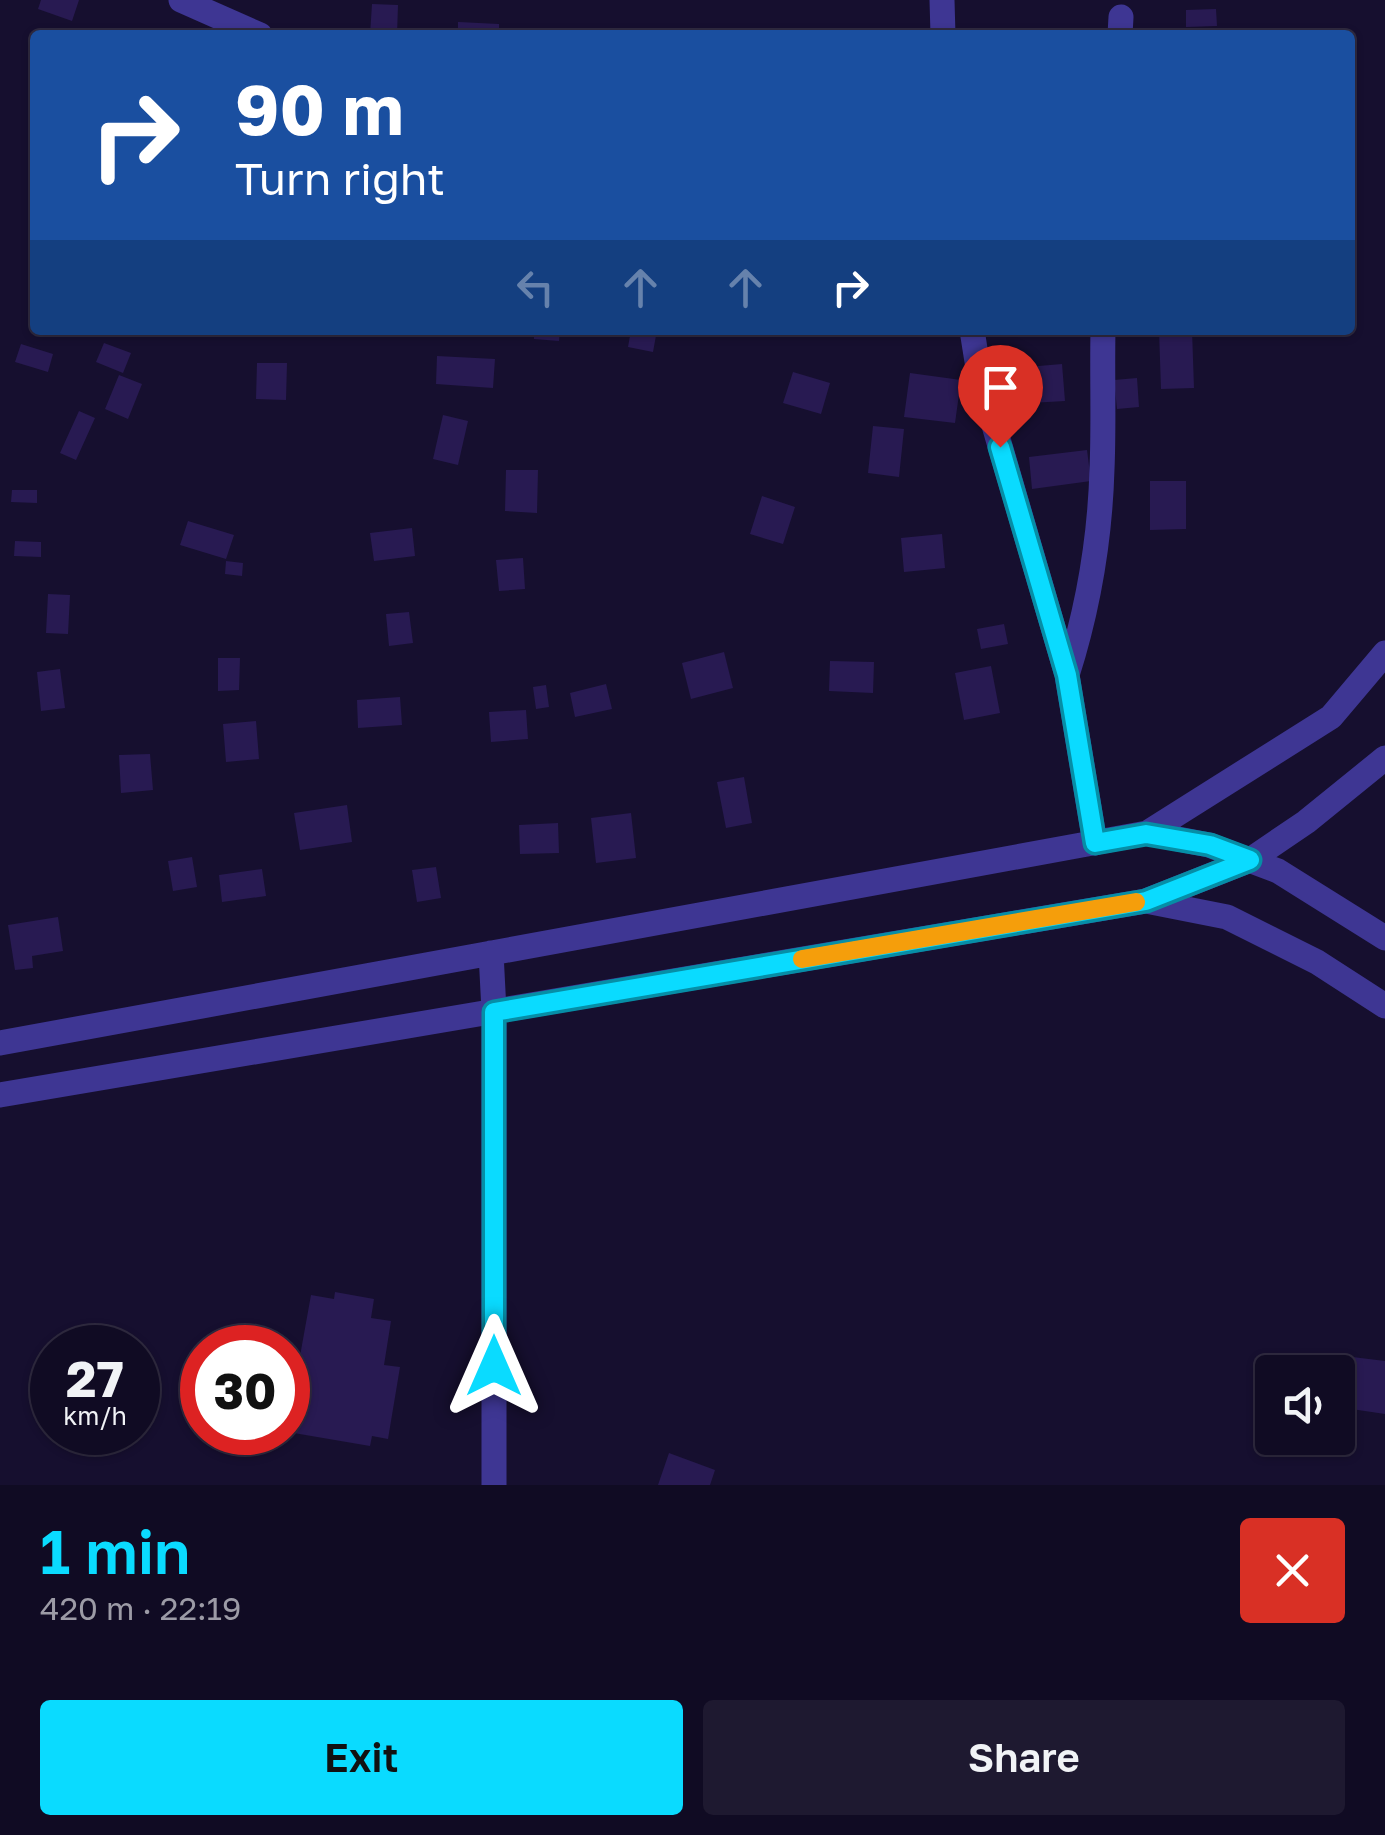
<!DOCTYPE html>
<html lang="en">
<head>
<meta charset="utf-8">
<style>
	:root { --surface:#100b23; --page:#1e1930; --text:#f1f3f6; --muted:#9c9ba6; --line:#302b41; --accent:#0adbff }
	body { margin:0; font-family:"Golos Text",sans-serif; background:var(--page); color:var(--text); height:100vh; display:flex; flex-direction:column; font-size:38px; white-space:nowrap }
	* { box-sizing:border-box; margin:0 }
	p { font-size:32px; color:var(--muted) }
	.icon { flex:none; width:55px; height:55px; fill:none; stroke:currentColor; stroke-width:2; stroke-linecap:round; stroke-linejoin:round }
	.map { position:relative; height:1485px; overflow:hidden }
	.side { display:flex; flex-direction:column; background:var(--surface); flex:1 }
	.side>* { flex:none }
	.top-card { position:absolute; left:30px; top:30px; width:1325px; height:305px; border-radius:10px; box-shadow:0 2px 8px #0004,0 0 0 2px var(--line); background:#1a4fa0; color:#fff; overflow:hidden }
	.tools { position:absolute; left:1255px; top:1355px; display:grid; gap:20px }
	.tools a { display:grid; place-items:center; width:100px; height:100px; border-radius:10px; background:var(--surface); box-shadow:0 2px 8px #0004,0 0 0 2px var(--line); font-size:50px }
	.speed { position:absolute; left:30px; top:1325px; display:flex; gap:20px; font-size:50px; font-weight:700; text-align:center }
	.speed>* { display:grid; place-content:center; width:130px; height:130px; border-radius:50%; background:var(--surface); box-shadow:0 2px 8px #0004,0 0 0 2px var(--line); line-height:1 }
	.speed small { font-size:25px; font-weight:400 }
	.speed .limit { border:15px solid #d22; background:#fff; color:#111 }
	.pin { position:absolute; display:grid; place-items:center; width:85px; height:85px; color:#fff; margin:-102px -42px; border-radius:50% 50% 50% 0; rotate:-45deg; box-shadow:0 0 10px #0007 }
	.pin .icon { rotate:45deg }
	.me { position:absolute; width:110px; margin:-55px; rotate:0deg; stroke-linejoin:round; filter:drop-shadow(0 0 8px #0008) }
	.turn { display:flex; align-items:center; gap:35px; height:210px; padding:0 40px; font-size:45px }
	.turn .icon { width:130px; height:130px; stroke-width:2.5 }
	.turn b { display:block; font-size:70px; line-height:85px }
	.lanes { display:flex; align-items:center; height:95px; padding:0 40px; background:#0003; justify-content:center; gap:50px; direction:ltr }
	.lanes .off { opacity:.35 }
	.round { display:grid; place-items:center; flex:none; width:105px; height:105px; border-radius:10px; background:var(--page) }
	.overview { display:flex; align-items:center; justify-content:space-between; height:170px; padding:0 40px }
	h1 { font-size:60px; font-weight:600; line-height:75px; color:var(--accent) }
	.cta { display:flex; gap:20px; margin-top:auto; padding:20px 40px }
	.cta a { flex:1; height:115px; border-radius:10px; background:var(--accent); color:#111; font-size:40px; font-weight:600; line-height:115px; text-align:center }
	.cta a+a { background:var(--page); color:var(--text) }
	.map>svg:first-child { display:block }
	.building { fill:#281a52 }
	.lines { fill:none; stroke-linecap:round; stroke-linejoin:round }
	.minor { stroke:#3e3693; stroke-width:25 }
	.route-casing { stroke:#068ea6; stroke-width:25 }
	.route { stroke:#0adbff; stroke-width:18 }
	.slow { stroke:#f59e0b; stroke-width:18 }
</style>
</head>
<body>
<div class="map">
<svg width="1385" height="1485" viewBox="0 0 1385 1485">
	<rect width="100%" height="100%" fill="#160f2f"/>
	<!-- building -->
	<path class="building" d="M 41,0 L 79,0 L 72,21 L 38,9 Z
		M 372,4 L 398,5 L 397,35 L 370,35 Z
		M 1216,9 L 1217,26 L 1186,27 L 1186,10 Z
		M 458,22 L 499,24 L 499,35 L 458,35 Z
		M 534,330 L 560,330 L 559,341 L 534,339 Z
		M 631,330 L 657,330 L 653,352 L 628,347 Z
		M 1159,330 L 1192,330 L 1194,388 L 1161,389 Z
		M 104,343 L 131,353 L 123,373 L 96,362 Z
		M 21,344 L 53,354 L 48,372 L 15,362 Z
		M 437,356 L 495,359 L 493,388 L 436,384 Z
		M 257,363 L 287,363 L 286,400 L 256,399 Z
		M 1062,364 L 1065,401 L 1030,403 L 1027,367 Z
		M 793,372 L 830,383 L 821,414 L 783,403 Z
		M 910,373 L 961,380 L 955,423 L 904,417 Z
		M 119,375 L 142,384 L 128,419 L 105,409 Z
		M 1137,378 L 1139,407 L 1117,409 L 1114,380 Z
		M 79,411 L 95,418 L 76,460 L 60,453 Z
		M 443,415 L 468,421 L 458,465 L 433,459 Z
		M 873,426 L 904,429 L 899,477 L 868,473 Z
		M 1087,450 L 1091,481 L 1032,489 L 1029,457 Z
		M 506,470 L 538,470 L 537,513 L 505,511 Z
		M 1150,481 L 1186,481 L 1186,529 L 1150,530 Z
		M 12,490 L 37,490 L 37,503 L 11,502 Z
		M 762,496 L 795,507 L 783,544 L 750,534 Z
		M 188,521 L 234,535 L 226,559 L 180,545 Z
		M 412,528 L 415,556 L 374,561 L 370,533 Z
		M 942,534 L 945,568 L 904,572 L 901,538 Z
		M 15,541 L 41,542 L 41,557 L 14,556 Z
		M 523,558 L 525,589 L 499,591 L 496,560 Z
		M 226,561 L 243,563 L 242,576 L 225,574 Z
		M 48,594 L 70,595 L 68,634 L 46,633 Z
		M 409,612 L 413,643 L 389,646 L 386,614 Z
		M 1004,624 L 1008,644 L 981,649 L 977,629 Z
		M 724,652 L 733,688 L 691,699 L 682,663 Z
		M 218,658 L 240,658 L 239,690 L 218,691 Z
		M 830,661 L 874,662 L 873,693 L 829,691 Z
		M 991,666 L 1000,713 L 964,720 L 955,673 Z
		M 60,669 L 65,708 L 41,711 L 37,672 Z
		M 606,684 L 612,709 L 575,717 L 570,693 Z
		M 546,685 L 549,707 L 536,709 L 533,687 Z
		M 400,697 L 402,725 L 358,728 L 357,700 Z
		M 526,710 L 528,739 L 491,742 L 489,712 Z
		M 256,721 L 259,759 L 226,762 L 223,724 Z
		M 150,754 L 153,790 L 121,793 L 119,755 Z
		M 744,777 L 752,823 L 726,828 L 717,782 Z
		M 347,805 L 352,842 L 300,850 L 294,813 Z
		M 631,813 L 636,858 L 596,863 L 591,818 Z
		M 558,823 L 559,853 L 520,854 L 519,825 Z
		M 192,857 L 197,887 L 173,891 L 168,861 Z
		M 436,867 L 441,898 L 417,902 L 412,870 Z
		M 262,869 L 266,896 L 222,902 L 219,875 Z
		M 58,917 L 63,951 L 32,956 L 33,968 L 15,970 L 8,925 Z
		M 335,1292 L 374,1299 L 371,1318 L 391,1321 L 384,1365 L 400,1367 L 388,1439 L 372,1436 L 370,1446 L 288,1432 L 288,1354 L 300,1356 L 311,1295 L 334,1299 Z
		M 1328,1354 L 1385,1361 L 1385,1414 L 1338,1407 L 1338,1372 L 1325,1372 Z
		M 669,1453 L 715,1470 L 710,1485 L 658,1485 Z"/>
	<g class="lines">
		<!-- minor -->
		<path class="minor" d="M 181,0 L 260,35
			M 942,0 L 943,35
			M 1120,35 L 1121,17
			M 972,330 L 979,374 L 1067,675 L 1095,843
			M 1067,675 C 1088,609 1100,538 1102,469 C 1104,423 1102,376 1103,330
			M 1147,833 L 1209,845 L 1278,871 L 1385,938
			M 1146,901 L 1250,860 L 1306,822 L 1385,758
			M 491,953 L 494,1011 L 494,1485
			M 0,1043 L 1147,833 L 1331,717 L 1385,653
			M 0,1095 L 1146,901 L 1227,917 L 1317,962 L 1385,1006"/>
	</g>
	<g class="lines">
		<!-- route casing -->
		<g class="route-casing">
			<path id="route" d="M 494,1366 L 494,1012 L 1146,901 L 1250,860 L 1210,845 L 1146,834 L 1095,843 L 1067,675 L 1000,447"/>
		</g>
		<!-- route -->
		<use href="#route" class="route"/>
		<!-- slow -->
		<path class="slow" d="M 802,959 L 1136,902"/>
	</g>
</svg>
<div class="tools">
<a><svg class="icon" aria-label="sound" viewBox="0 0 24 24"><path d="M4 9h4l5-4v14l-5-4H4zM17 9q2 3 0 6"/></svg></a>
</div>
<div class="speed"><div>27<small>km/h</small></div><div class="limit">30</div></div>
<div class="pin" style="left:1000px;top:447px;background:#d93025"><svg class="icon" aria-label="arrive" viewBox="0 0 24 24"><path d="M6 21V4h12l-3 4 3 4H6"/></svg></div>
<svg class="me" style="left:494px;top:1366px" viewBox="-20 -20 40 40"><path d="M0-17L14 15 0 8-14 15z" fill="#0adbff" stroke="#fff" stroke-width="4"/></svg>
<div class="top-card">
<div class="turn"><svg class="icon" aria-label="right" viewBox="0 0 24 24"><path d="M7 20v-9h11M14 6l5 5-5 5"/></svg><div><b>90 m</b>Turn right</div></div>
<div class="lanes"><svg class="icon off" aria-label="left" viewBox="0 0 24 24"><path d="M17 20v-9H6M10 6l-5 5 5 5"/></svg><svg class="icon off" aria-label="ahead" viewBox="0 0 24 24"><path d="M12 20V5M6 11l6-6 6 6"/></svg><svg class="icon off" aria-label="ahead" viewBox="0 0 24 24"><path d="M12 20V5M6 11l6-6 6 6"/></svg><svg class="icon" aria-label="right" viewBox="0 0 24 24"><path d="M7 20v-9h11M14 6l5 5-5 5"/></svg></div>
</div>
</div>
<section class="side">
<div class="overview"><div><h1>1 min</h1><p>420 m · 22:19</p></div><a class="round" style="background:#d93025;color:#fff"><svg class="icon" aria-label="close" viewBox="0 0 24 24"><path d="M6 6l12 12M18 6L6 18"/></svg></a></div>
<div class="cta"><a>Exit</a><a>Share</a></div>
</section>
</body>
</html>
